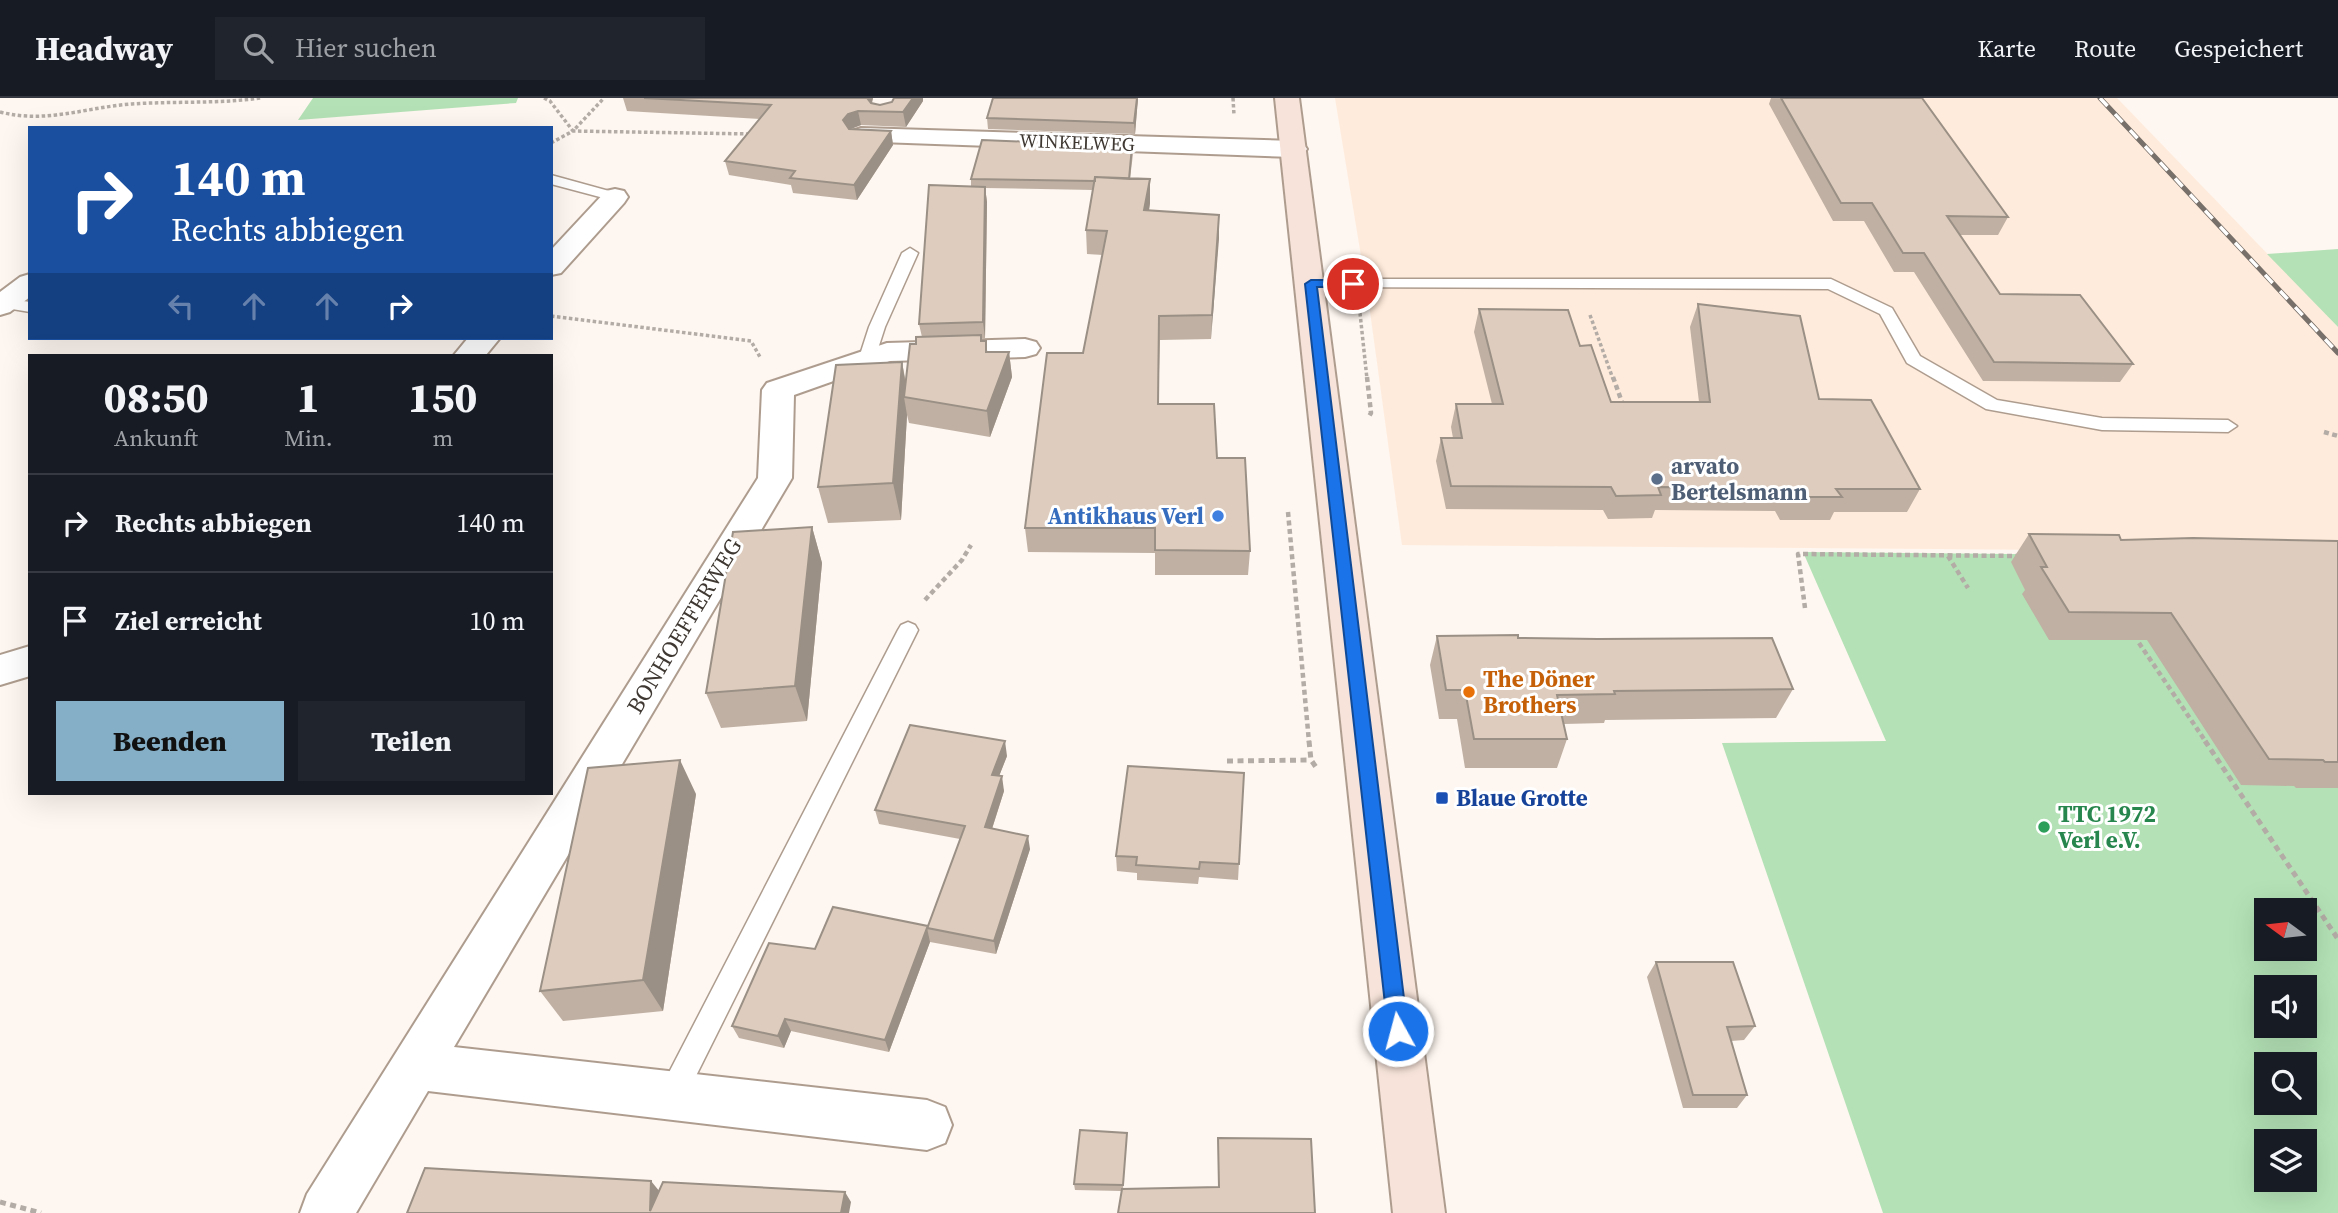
<!DOCTYPE html>
<html lang="de">
<head>
<meta charset="utf-8">
<style>
	:root { --surface:#171b24; --page:#20242c; --text:#f1f3f6; --muted:#9ea1a6; --line:#363941; --accent:#85afc6 }
	body { margin:0; font-family:"Source Serif 4",serif; background:var(--page); color:var(--text); height:100vh; display:flex; flex-direction:column; font-size:26px; white-space:nowrap }
	* { box-sizing:border-box; margin:0 }
	p { font-size:23px; color:var(--muted) }
	.icon { flex:none; width:38px; height:38px; fill:none; stroke:currentColor; stroke-width:2; stroke-linecap:round; stroke-linejoin:round }
	.map { position:relative; flex:1; overflow:hidden }
	.details { position:absolute; left:28px; top:256px; width:525px; height:441px; display:flex; flex-direction:column; background:var(--surface); border-radius:0px; box-shadow:0 7px 28px #0002 }
	.details>* { flex:none }
	.top-card { position:absolute; left:28px; top:28px; width:525px; height:214px; border-radius:0px; box-shadow:0 7px 28px #0002; background:#1a4fa0; color:#fff; overflow:hidden }
	.needle { width:46px; rotate:285deg }
	.controls { position:absolute; left:2254px; top:800px; display:grid; gap:14px }
	.controls a { display:grid; place-items:center; width:63px; height:63px; border-radius:0px; background:var(--surface); box-shadow:0 7px 28px #0002; font-size:35px }
	.pin { position:absolute; display:grid; place-items:center; width:60px; height:60px; color:#fff; margin:-30px; border:4px solid #fff; border-radius:50%; box-shadow:0 2px 7px #0007 }
	.me { position:absolute; width:77px; margin:-38px; rotate:353deg; stroke-linejoin:round; filter:drop-shadow(0 0 5px #0008) }
	.turn { display:flex; align-items:center; gap:24px; height:147px; padding:0 28px; font-size:32px }
	.turn .icon { width:91px; height:91px; stroke-width:2.5 }
	.turn b { display:block; font-size:49px; line-height:60px }
	.lanes { display:flex; align-items:center; height:66px; padding:0 28px; background:#0003; justify-content:center; gap:35px; direction:ltr }
	.lanes .off { opacity:.35 }
	.eta { display:flex; justify-content:space-evenly; align-items:center; height:119px; text-align:center }
	.eta b { font-size:42px; font-weight:800; line-height:49px }
	.cta { display:flex; gap:14px; margin-top:auto; padding:14px 28px }
	.cta a { flex:1; height:80px; border-radius:0px; background:var(--accent); color:#111; font-size:28px; font-weight:800; line-height:80px; text-align:center }
	.cta a+a { background:var(--page); color:var(--text) }
	ul { padding:0; list-style:none }
	li { display:flex; align-items:center; gap:21px; height:98px; padding:0 28px; border-top:2px solid var(--line) }
	li div { flex:1 }
	li b { display:block; font-size:26px }
	li em { font-style:normal }
	header { display:flex; align-items:center; gap:42px; box-sizing:border-box; height:98px; padding:0 35px; background:var(--surface); border-bottom:2px solid var(--line) }
	header strong { font-size:33px }
	nav { display:flex; gap:38px; margin-inline-start:auto; font-size:24px }
	.search { width:490px; height:63px; background:var(--page); display:flex; align-items:center; gap:18px; box-sizing:border-box; padding:0 24px; border-radius:0px; color:var(--muted); font-size:26px }
	.map>svg:first-child { display:block }
	.built { fill:#ffebdb }
	.green { fill:#b4e2b6; fill-rule:evenodd }
	.lines { fill:none; stroke-linecap:round; stroke-linejoin:round }
	.service-casing { stroke:#ae9d8f; stroke-width:3 }
	.minor-casing { stroke:#ae9d8f; stroke-width:4 }
	.secondary-casing { stroke:#ae9d8f; stroke-width:4 }
	.path-far2 { stroke:#b3aba5; stroke-width:3.5; stroke-dasharray:3.5 2.5; stroke-linecap:butt }
	.path-far1 { stroke:#b3aba5; stroke-width:4.5; stroke-dasharray:5 3.5; stroke-linecap:butt }
	.path { stroke:#b3aba5; stroke-width:5; stroke-dasharray:6 4.5; stroke-linecap:butt }
	.service { fill:#fff; fill-rule:evenodd }
	.minor { fill:#fff; fill-rule:evenodd }
	.secondary { fill:#f7e3d9; fill-rule:evenodd }
	.rail-casing { stroke:#776f69; stroke-width:5 }
	.rail { stroke:#fff; stroke-width:3.5; stroke-dasharray:11; stroke-linecap:butt }
	.wall { fill:#bfb0a3 }
	.shaded-wall { fill:#9b9085 }
	.building { fill:#decdbe; stroke:#9b9085; stroke-width:2 }
	.route { fill:#1a73e8; stroke:#114b97; stroke-width:2 }
	.service-dot { fill:#5c6f8a; stroke:#fff; stroke-width:2.5 }
	.shop-dot { fill:#3f7fe0; stroke:#fff; stroke-width:2.5 }
	.food-dot { fill:#e8710a; stroke:#fff; stroke-width:2.5 }
	.transit-dot { fill:#1a4fb4; stroke:#fff; stroke-width:2.5 }
	.leisure-dot { fill:#2e9e5b; stroke:#fff; stroke-width:2.5 }
	.labels { text-anchor:middle; stroke-width:6; stroke-linejoin:round; paint-order:stroke }
	.far-street-label { font-size:19px; fill:#3f3832; stroke:#fff }
	.service-label { font-size:23px; font-weight:bold; fill:#4e5e75; stroke:#fff; text-anchor:start }
	.shop-label { font-size:23px; font-weight:bold; fill:#366cbe; stroke:#fff; text-anchor:end }
	.street-label { font-size:23px; fill:#3f3832; stroke:#fff }
	.food-label { font-size:23px; font-weight:bold; fill:#c56008; stroke:#fff; text-anchor:start }
	.transit-label { font-size:23px; font-weight:bold; fill:#164399; stroke:#fff; text-anchor:start }
	.leisure-label { font-size:23px; font-weight:bold; fill:#27864d; stroke:#fff; text-anchor:start }
</style>
</head>
<body>
<header>
<strong>Headway</strong>
<div class="search"><svg class="icon" aria-label="search" viewBox="0 0 24 24"><circle cx="10" cy="10" r="6"/><path d="M15 15l6 6"/></svg>Hier suchen</div>
<nav><a>Karte</a><a>Route</a><a>Gespeichert</a></nav>
</header>
<div class="map">
<svg width="2338" height="1115" viewBox="0 0 2338 1115">
	<rect width="100%" height="100%" fill="#fef6f0"/>
	<!-- built -->
	<path class="built" d="M 1335,0 L 2117,0 L 2338,229 L 2338,454 L 1402,447 L 1369,206 Z"/>
	<!-- green -->
	<path class="green" d="M 313,0 L 518,0 L 516,5 L 298,22 Z
		M 2338,151 L 2338,229 L 2267,156 Z
		M 1803,454 L 2338,459 L 2338,1115 L 1883,1115 L 1722,645 L 1886,643 ZM 2266,812 L 2305,812 L 2305,850 L 2266,850 ZM 2266,889 L 2305,889 L 2305,928 L 2266,928 ZM 2266,966 L 2305,966 L 2305,1004 L 2266,1004 ZM 2266,1043 L 2305,1043 L 2305,1082 L 2266,1082 Z"/>
	<g class="lines">
		<!-- service casing -->
		<g class="service-casing">
			<path id="service" d="M 551,77 L 620,96 L 622,99 L 615,103 L 551,86 Z
				M 910,150 L 918,155 L 885,229 L 875,260 L 867,265 L 861,264 L 859,260 L 869,229 L 902,155 Z
				M 1311,181 L 1831,181 L 1892,210 L 1920,258 L 1997,302 L 2102,320 L 2228,322 L 2237,328 L 2228,334 L 2102,332 L 1986,311 L 1907,265 L 1880,216 L 1828,191 L 1305,189 L 1303,186 Z
				M 3,200 L 30,204 L 30,214 L 0,209 L 0,201 Z
				M 908,524 L 915,527 L 918,532 L 681,1008 L 671,1012 L 661,1008 L 657,999 L 661,990 L 898,532 L 901,527 Z"/>
		</g>
		<!-- minor casing -->
		<g class="minor-casing">
			<path id="minor" d="M 861,30 L 1294,43 L 1303,46 L 1307,51 L 1303,56 L 1294,59 L 852,43 L 848,38 L 852,33 Z
				M 615,91 L 624,93 L 628,99 L 624,105 L 561,175 L 551,177 L 551,152 L 606,93 Z
				M 30,176 L 30,199 L 10,214 L 0,217 L 0,194 L 20,179 Z
				M 468,240 L 500,240 L 486,257 L 454,257 Z
				M 1025,241 L 1036,244 L 1040,250 L 1036,256 L 1025,259 L 890,263 L 794,297 L 792,380 L 454,949 L 927,1002 L 945,1009 L 952,1027 L 945,1045 L 927,1052 L 428,993 L 356,1115 L 300,1115 L 307,1096 L 758,380 L 762,292 L 767,285 L 887,245 Z
				M 30,548 L 30,578 L 0,587 L 0,557 Z"/>
		</g>
		<!-- secondary casing -->
		<g class="secondary-casing">
			<path id="secondary" d="M 1275,0 L 1299,0 L 1445,1115 L 1393,1115 Z"/>
		</g>
		<!-- path-far2 -->
		<path class="path-far2" d="M 544,0 L 550,3 L 573,33 L 604,0
			M 1233,0 L 1234,17
			M 0,14 C 46,26 87,9 132,6 C 175,3 218,6 261,0
			M 551,45 L 573,33 L 752,36
			M 1360,215 L 1367,281
			M 1590,217 L 1613,281
			M 551,218 L 751,243 L 760,259"/>
		<!-- path-far1 -->
		<path class="path-far1" d="M 1367,279 L 1371,315 L 1368,320
			M 1613,279 L 1623,307
			M 2324,334 L 2338,338
			M 1288,414 L 1309,644
			M 1948,458 L 1968,490
			M 925,502 L 962,462 L 971,447
			M 1805,510 L 1798,456 L 2020,458
			M 2139,545 L 2206,644"/>
		<!-- path -->
		<path class="path" d="M 1309,643 L 1311,662 L 1318,672
			M 2205,643 L 2338,841
			M 1227,663 L 1311,662
			M 0,1104 L 41,1115"/>
		<!-- service -->
		<use href="#service" class="service"/>
		<!-- minor -->
		<use href="#minor" class="minor"/>
		<!-- secondary -->
		<use href="#secondary" class="secondary"/>
		<!-- rail casing -->
		<g class="rail-casing">
			<path id="rail" d="M 2100,0 L 2338,255"/>
		</g>
		<!-- rail -->
		<use href="#rail" class="rail"/>
	</g>
	<!-- wall -->
	<path class="wall" d="M 623,0 L 873,0 L 872,6 L 880,7 L 892,4 L 894,0 L 923,0 L 923,3 L 906,29 L 861,27 L 850,31 L 891,33 L 893,47 L 857,102 L 793,95 L 791,87 L 729,77 L 725,63 L 760,21 L 627,13 Z
		M 1138,0 L 1135,36 L 988,31 L 987,20 Z
		M 1771,0 L 1922,0 L 2008,119 L 1998,137 L 1960,137 L 2000,196 L 2133,266 L 2120,284 L 1983,283 L 1914,174 L 1894,174 L 1864,123 L 1833,123 L 1769,6 Z
		M 1133,56 L 1130,81 L 1150,81 L 1150,105 L 1149,113 L 1219,117 L 1211,241 L 1160,242 L 1158,306 L 1217,360 L 1250,453 L 1248,477 L 1155,477 L 1155,455 L 1028,454 L 1025,430 L 1083,255 L 1103,157 L 1087,156 L 1086,132 L 1093,92 L 985,90 L 987,104 L 985,240 L 982,240 L 982,243 L 988,254 L 1009,254 L 1012,279 L 990,339 L 909,325 L 907,317 L 901,422 L 828,425 L 818,389 L 902,264 L 906,285 L 916,246 L 922,239 L 919,226 L 971,88 L 971,81 Z
		M 1698,206 L 1819,301 L 1920,391 L 1907,414 L 1834,414 L 1830,422 L 1780,422 L 1775,413 L 1655,412 L 1652,420 L 1608,421 L 1603,412 L 1446,411 L 1436,363 L 1441,340 L 1453,340 L 1451,329 L 1456,306 L 1492,306 L 1474,234 L 1479,211 L 1580,248 L 1611,304 L 1699,304 L 1690,229 Z
		M 812,429 L 822,465 L 807,623 L 721,630 L 706,595 Z
		M 2029,436 L 2121,442 L 2338,443 L 2338,690 L 2296,690 L 2294,688 L 2241,687 L 2147,542 L 2049,542 L 2022,496 L 2025,492 L 2011,464 Z
		M 1437,538 L 1518,540 L 1793,591 L 1776,620 L 1605,622 L 1604,625 L 1564,626 L 1567,641 L 1557,670 L 1465,670 L 1457,621 L 1439,621 L 1430,567 Z
		M 1007,658 L 999,678 L 1004,693 L 992,731 L 1030,751 L 996,856 L 930,844 L 889,954 L 791,933 L 784,950 L 739,940 L 732,928 L 815,851 L 928,828 L 960,741 L 879,726 L 875,712 Z
		M 1244,675 L 1238,782 L 1199,779 L 1198,786 L 1137,782 L 1137,775 L 1117,773 L 1116,758 Z
		M 696,696 L 663,913 L 563,923 L 540,893 Z
		M 1656,864 L 1755,928 L 1744,942 L 1731,943 L 1747,997 L 1737,1010 L 1683,1010 L 1647,879 Z
		M 1127,1035 L 1123,1091 L 1218,1089 L 1218,1040 L 1315,1115 L 1121,1093 L 1075,1092 L 1074,1086 Z"/>
	<!-- shaded-wall -->
	<path class="shaded-wall" d="M 866,0 L 873,0 L 869,13 Z
		M 913,0 L 923,0 L 923,3 L 906,29 L 903,14 Z
		M 1137,0 L 1138,0 L 1135,36 L 1134,25 Z
		M 858,13 L 861,27 L 851,31 L 846,36 L 843,22 L 848,16 Z
		M 891,33 L 893,47 L 857,102 L 854,87 Z
		M 1150,81 L 1150,105 L 1145,136 L 1144,112 Z
		M 985,89 L 987,104 L 985,240 L 983,224 Z
		M 1219,117 L 1219,141 L 1211,241 L 1212,217 Z
		M 1009,254 L 1012,279 L 990,339 L 987,313 Z
		M 902,264 L 908,300 L 904,299 L 907,317 L 901,422 L 893,385 Z
		M 812,429 L 822,465 L 807,623 L 795,588 Z
		M 1005,643 L 1007,658 L 994,691 L 992,677 Z
		M 680,662 L 696,696 L 663,913 L 643,882 Z
		M 1002,678 L 1004,693 L 988,743 L 985,729 Z
		M 1028,738 L 1030,751 L 996,856 L 994,843 Z
		M 927,830 L 930,844 L 889,954 L 885,942 Z
		M 785,921 L 791,933 L 784,950 L 778,938 Z
		M 651,1083 L 660,1094 L 650,1113 Z
		M 845,1094 L 851,1104 L 849,1115 L 841,1115 Z"/>
	<!-- building -->
	<path class="building" d="M 644,0 L 867,0 L 871,5 L 880,7 L 892,4 L 894,0 L 913,0 L 903,14 L 858,13 L 848,16 L 843,22 L 849,31 L 891,33 L 854,87 L 790,80 L 795,73 L 725,63 L 771,7 Z
		M 993,0 L 1137,0 L 1134,25 L 987,20 Z
		M 1781,0 L 1922,0 L 2008,119 L 1947,118 L 2000,196 L 2080,197 L 2133,266 L 1994,264 L 1924,155 L 1903,155 L 1872,105 L 1841,105 Z
		M 982,42 L 1132,48 L 1129,81 L 1095,79 L 1095,83 L 971,81 Z
		M 1095,79 L 1150,81 L 1144,112 L 1219,117 L 1212,217 L 1159,218 L 1158,306 L 1214,306 L 1217,360 L 1245,360 L 1250,453 L 1155,452 L 1155,430 L 1025,430 L 1047,255 L 1083,255 L 1107,133 L 1086,132 Z
		M 929,87 L 985,89 L 983,224 L 919,226 Z
		M 1698,206 L 1800,218 L 1819,301 L 1871,302 L 1920,391 L 1836,391 L 1842,399 L 1791,399 L 1786,390 L 1658,389 L 1661,397 L 1616,398 L 1611,389 L 1451,388 L 1441,340 L 1462,340 L 1456,306 L 1503,306 L 1479,211 L 1568,212 L 1580,248 L 1591,247 L 1611,304 L 1710,304 Z
		M 981,237 L 981,243 L 986,243 L 986,254 L 1009,254 L 987,313 L 904,299 L 910,246 L 916,246 L 916,239 Z
		M 902,264 L 893,385 L 818,389 L 836,267 Z
		M 812,429 L 795,588 L 706,595 L 733,434 Z
		M 2029,436 L 2119,437 L 2121,442 L 2193,440 L 2338,443 L 2338,664 L 2325,664 L 2323,662 L 2269,661 L 2171,515 L 2069,514 L 2041,469 L 2047,469 Z
		M 1518,537 L 1518,540 L 1598,541 L 1772,540 L 1793,591 L 1614,593 L 1615,596 L 1557,597 L 1567,641 L 1474,641 L 1465,592 L 1446,592 L 1437,538 Z
		M 910,627 L 1005,643 L 992,677 L 1002,678 L 985,729 L 1028,738 L 994,843 L 927,830 L 885,942 L 785,921 L 778,938 L 732,928 L 769,845 L 815,851 L 833,809 L 928,828 L 965,728 L 875,712 Z
		M 680,662 L 643,882 L 540,893 L 588,670 Z
		M 1128,668 L 1244,675 L 1239,766 L 1200,764 L 1199,771 L 1136,767 L 1137,759 L 1116,758 Z
		M 1656,864 L 1733,864 L 1755,928 L 1727,929 L 1747,997 L 1693,997 Z
		M 1080,1032 L 1127,1035 L 1123,1087 L 1074,1086 Z
		M 1218,1040 L 1311,1041 L 1315,1115 L 1118,1115 L 1122,1091 L 1219,1089 Z
		M 425,1070 L 651,1083 L 650,1113 L 663,1084 L 845,1094 L 841,1115 L 407,1115 Z"/>
	<!-- route -->
	<path class="route" d="M 1311,182 L 1353,182 L 1359,186 L 1353,189 L 1317,189 L 1408,933 L 1405,940 L 1398,942 L 1391,940 L 1388,933 L 1305,186 Z"/>
	<!-- markers -->
	<circle class="service-dot" cx="1657" cy="381" r="7"/>
	<circle class="shop-dot" cx="1218" cy="418" r="7"/>
	<circle class="food-dot" cx="1469" cy="594" r="7"/>
	<rect class="transit-dot" x="1435" y="693" width="14" height="14" rx="3.5"/>
	<circle class="leisure-dot" cx="2044" cy="729" r="7"/>
	<g class="labels">
		<!-- far-street labels -->
		<g class="far-street-label">
			<text transform="translate(1077 44) rotate(2)" y="7">WINKELWEG</text>
		</g>
		<!-- service labels -->
		<g class="service-label">
			<text x="1671" y="376">arvato<tspan x="1671" dy="26">Bertelsmann</tspan></text>
		</g>
		<!-- shop labels -->
		<g class="shop-label">
			<text x="1204" y="426">Antikhaus Verl</text>
		</g>
		<!-- street labels -->
		<g class="street-label">
			<text transform="translate(684 528) rotate(-59)" y="8">BONHOEFFERWEG</text>
		</g>
		<!-- food labels -->
		<g class="food-label">
			<text x="1483" y="589">The Döner<tspan x="1483" dy="26">Brothers</tspan></text>
		</g>
		<!-- transit labels -->
		<g class="transit-label">
			<text x="1456" y="708">Blaue Grotte</text>
		</g>
		<!-- leisure labels -->
		<g class="leisure-label">
			<text x="2058" y="724">TTC 1972<tspan x="2058" dy="26">Verl e.V.</tspan></text>
		</g>
	</g>
</svg>
<div class="controls">
<a><svg class="needle" viewBox="-14 -14 28 28"><path d="M0-13l5 13h-10z" fill="#e53935"/><path d="M0 13l5-13h-10z" fill="#9ea1a6"/></svg></a>
<a><svg class="icon" aria-label="sound" viewBox="0 0 24 24"><path d="M4 9h4l5-4v14l-5-4H4zM17 9q2 3 0 6"/></svg></a>
<a><svg class="icon" aria-label="search" viewBox="0 0 24 24"><circle cx="10" cy="10" r="6"/><path d="M15 15l6 6"/></svg></a>
<a><svg class="icon" aria-label="layers" viewBox="0 0 24 24"><path d="M12 4l9 5-9 5-9-5zM3 14l9 5 9-5"/></svg></a>
</div>
<div class="pin" style="left:1353px;top:186px;background:#d93025"><svg class="icon" aria-label="arrive" viewBox="0 0 24 24"><path d="M6 21V4h12l-3 4 3 4H6"/></svg></div>
<svg class="me" style="left:1398px;top:933px" viewBox="-20 -20 40 40"><circle r="17" fill="#1a73e8" stroke="#fff" stroke-width="3"/><path d="M0-11L8 9 0 5-8 9z" fill="#fff"/></svg>
<div class="top-card">
<div class="turn"><svg class="icon" aria-label="right" viewBox="0 0 24 24"><path d="M7 20v-9h11M14 6l5 5-5 5"/></svg><div><b>140 m</b>Rechts abbiegen</div></div>
<div class="lanes"><svg class="icon off" aria-label="left" viewBox="0 0 24 24"><path d="M17 20v-9H6M10 6l-5 5 5 5"/></svg><svg class="icon off" aria-label="ahead" viewBox="0 0 24 24"><path d="M12 20V5M6 11l6-6 6 6"/></svg><svg class="icon off" aria-label="ahead" viewBox="0 0 24 24"><path d="M12 20V5M6 11l6-6 6 6"/></svg><svg class="icon" aria-label="right" viewBox="0 0 24 24"><path d="M7 20v-9h11M14 6l5 5-5 5"/></svg></div>
</div>
<section class="details">
<div class="eta">
<div><b>08:50</b><p>Ankunft</p></div>
<div><b>1</b><p>Min.</p></div>
<div><b>150</b><p>m</p></div>
</div>
<ul>
<li><svg class="icon" aria-label="right" viewBox="0 0 24 24"><path d="M7 20v-9h11M14 6l5 5-5 5"/></svg><div><b>Rechts abbiegen</b></div><em>140 m</em></li>
<li><svg class="icon" aria-label="arrive" viewBox="0 0 24 24"><path d="M6 21V4h12l-3 4 3 4H6"/></svg><div><b>Ziel erreicht</b></div><em>10 m</em></li>
</ul>
<div class="cta"><a>Beenden</a><a>Teilen</a></div>
</section>
</div>
</body>
</html>
